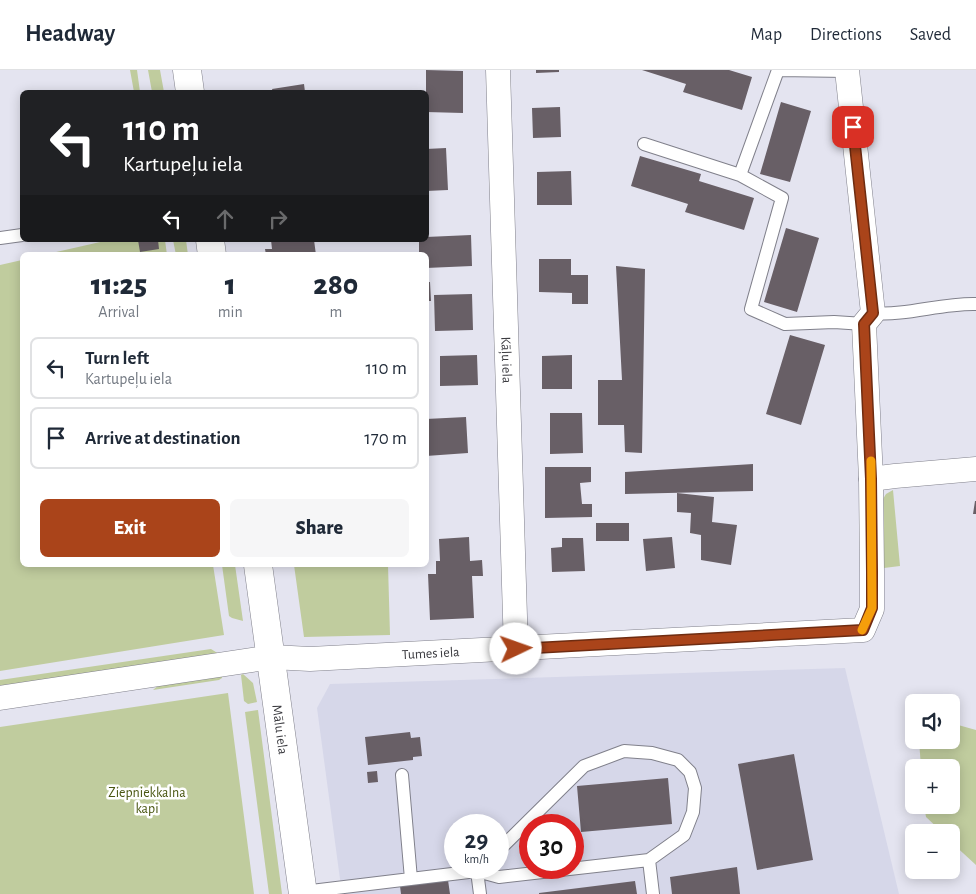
<!DOCTYPE html>
<html lang="en">
<head>
<meta charset="utf-8">
<style>
	:root { --surface:#fff; --page:#f6f6f7; --text:#1f2937; --muted:#747a83; --line:#e0e1e3; --accent:#aa441a }
	body { margin:0; font-family:"Alegreya Sans",sans-serif; background:var(--page); color:var(--text); height:100vh; display:flex; flex-direction:column; font-size:19px; white-space:nowrap }
	* { box-sizing:border-box; margin:0 }
	p { font-size:16px; color:var(--muted) }
	.icon { flex:none; width:28px; height:28px; fill:none; stroke:currentColor; stroke-width:2; stroke-linecap:round; stroke-linejoin:round }
	.map { position:relative; flex:1; overflow:hidden }
	.details { position:absolute; left:20px; top:182px; width:409px; height:315px; display:flex; flex-direction:column; background:var(--surface); border-radius:8px; box-shadow:0 2px 12px #0003 }
	.details>* { flex:none }
	.guide { position:absolute; left:20px; top:20px; width:409px; height:152px; border-radius:8px; box-shadow:0 2px 12px #0003; background:#202124; color:#fff; overflow:hidden }
	.controls { position:absolute; left:905px; top:624px; display:grid; gap:10px }
	.controls a { display:grid; place-items:center; width:55px; height:55px; border-radius:8px; background:var(--surface); box-shadow:0 2px 12px #0003; font-size:25px }
	.speed { position:absolute; left:444px; top:744px; display:flex; gap:10px; font-size:25px; font-weight:700; text-align:center }
	.speed>* { display:grid; place-content:center; width:65px; height:65px; border-radius:50%; background:var(--surface); box-shadow:0 2px 12px #0003; line-height:1 }
	.speed small { font-size:12px; font-weight:400 }
	.speed .limit { border:8px solid #d22; background:#fff; color:#111 }
	.pin { position:absolute; display:grid; place-items:center; width:42px; height:42px; color:#fff; margin:-21px; border-radius:10px; box-shadow:0 2px 8px #0006 }
	.me { position:absolute; width:55px; margin:-28px; rotate:87deg; stroke-linejoin:round; filter:drop-shadow(0 0 4px #0008) }
	.turn { display:flex; align-items:center; gap:18px; height:105px; padding:0 20px; font-size:22px }
	.turn .icon { width:65px; height:65px; stroke-width:2.5 }
	.turn b { display:block; font-size:35px; line-height:42px }
	.lanes { display:flex; align-items:center; height:48px; padding:0 20px; background:#0003; justify-content:center; gap:25px; direction:ltr }
	.lanes .off { opacity:.35 }
	.eta { display:flex; justify-content:space-evenly; align-items:center; height:85px; text-align:center }
	.eta b { font-size:30px; font-weight:800; line-height:35px }
	.cta { display:flex; gap:10px; margin-top:auto; padding:10px 20px }
	.cta a { flex:1; height:58px; border-radius:8px; background:var(--accent); color:#fff; font-size:20px; font-weight:800; line-height:58px; text-align:center }
	.cta a+a { background:var(--page); color:var(--text) }
	ul { padding:0; list-style:none }
	li { display:flex; align-items:center; gap:15px; height:62px; margin:0 10px 8px; padding:0 10px; border:2px solid var(--line); border-radius:8px }
	li div { flex:1 }
	li b { display:block; font-size:19px }
	li em { font-style:normal }
	header { display:flex; align-items:center; gap:30px; box-sizing:border-box; height:70px; padding:0 25px; background:var(--surface); border-bottom:1px solid var(--line) }
	header strong { font-size:24px }
	nav { display:flex; gap:28px; margin-inline-start:auto; font-size:18px }
	.map>svg:first-child { display:block }
	.built { fill:#d6d7e9; fill-rule:evenodd }
	.green { fill:#c0cc9e }
	.building { fill:#685f66 }
	.lines { fill:none; stroke-linecap:round; stroke-linejoin:round }
	.service-casing { stroke:#80808b; stroke-width:14 }
	.minor-casing { stroke:#80808b; stroke-width:25 }
	.tertiary-casing { stroke:#80808b; stroke-width:29 }
	.service { stroke:#fff; stroke-width:12 }
	.minor { stroke:#fff; stroke-width:24 }
	.tertiary { stroke:#fff; stroke-width:28 }
	.route-casing { stroke:#6e2c11; stroke-width:12 }
	.route { stroke:#aa441a; stroke-width:9 }
	.slow { stroke:#f59e0b; stroke-width:9 }
	.labels { text-anchor:middle; stroke-width:5; stroke-linejoin:round; paint-order:stroke }
	.street-label { font-size:14px; fill:#3c3c41; stroke:#fff }
	.park-label { font-size:14px; fill:#495611; stroke:#fff }
</style>
</head>
<body>
<header>
<strong>Headway</strong>
<nav><a>Map</a><a>Directions</a><a>Saved</a></nav>
</header>
<div class="map">
<svg width="976" height="824" viewBox="0 0 976 824">
	<rect width="100%" height="100%" fill="#e4e4f0"/>
	<!-- built -->
	<path class="built" d="M 845,598 L 899,824 L 342,824 L 317,638 L 330,614 ZM 455,755 L 498,755 L 498,798 L 455,798 ZM 530,755 L 572,755 L 572,798 L 530,798 Z"/>
	<!-- green -->
	<path class="green" d="M 130,0 L 137,0 L 140,22 L 134,22 Z
		M 148,0 L 160,0 L 164,22 L 152,22 Z
		M 109,170 L 165,170 L 167,185 L 43,185 Z
		M 173,170 L 186,170 L 188,185 L 176,185 Z
		M 22,190 L 22,495 L 213,495 L 224,565 L 0,601 L 0,195 Z
		M 893,420 L 900,496 L 884,498 L 883,429 L 886,424 Z
		M 222,495 L 235,495 L 243,551 L 232,548 L 229,546 Z
		M 294,495 L 388,495 L 390,565 L 304,567 Z
		M 211,579 L 219,584 L 0,616 L 0,610 Z
		M 223,604 L 222,608 L 219,610 L 153,620 L 161,613 Z
		M 243,604 L 253,613 L 257,632 L 248,634 L 244,631 L 241,605 Z
		M 228,623 L 254,824 L 0,824 L 0,657 Z
		M 258,640 L 282,824 L 269,824 L 245,642 Z
		M 951,653 L 976,660 L 976,795 L 951,772 L 951,762 L 942,762 L 926,747 L 924,735 L 951,735 L 951,698 L 921,697 L 919,670 L 951,670 Z"/>
	<!-- building -->
	<path class="building" d="M 426,0 L 463,1 L 463,43 L 426,42 Z
		M 536,0 L 559,0 L 559,2 L 536,3 Z
		M 642,0 L 729,0 L 752,7 L 742,40 L 683,22 L 686,14 Z
		M 304,14 L 305,22 L 273,22 L 272,19 Z
		M 781,32 L 811,41 L 790,112 L 760,104 Z
		M 560,37 L 561,67 L 533,68 L 532,38 Z
		M 446,78 L 448,120 L 426,121 L 426,79 Z
		M 640,86 L 701,104 L 699,111 L 754,128 L 744,160 L 685,142 L 688,134 L 631,116 Z
		M 571,101 L 572,135 L 537,135 L 537,102 Z
		M 786,158 L 819,168 L 797,242 L 764,232 Z
		M 471,165 L 472,196 L 426,198 L 426,185 L 419,185 L 419,170 L 426,170 L 426,167 Z
		M 138,170 L 158,170 L 159,179 L 140,182 Z
		M 271,170 L 314,170 L 316,185 L 266,185 L 265,179 L 272,179 Z
		M 539,189 L 571,189 L 571,205 L 588,205 L 588,234 L 572,234 L 572,223 L 539,222 Z
		M 616,196 L 645,199 L 642,383 L 625,382 L 624,355 L 598,355 L 598,310 L 622,310 Z
		M 426,212 L 430,212 L 431,231 L 426,231 Z
		M 472,224 L 473,260 L 435,261 L 434,225 Z
		M 790,265 L 825,275 L 801,355 L 766,344 Z
		M 426,275 L 429,275 L 428,294 L 426,294 Z
		M 477,285 L 478,315 L 440,316 L 440,286 Z
		M 572,285 L 572,319 L 542,319 L 542,286 Z
		M 550,343 L 582,343 L 583,383 L 550,384 Z
		M 466,347 L 468,383 L 426,386 L 426,349 Z
		M 753,394 L 753,421 L 625,424 L 625,402 Z
		M 545,397 L 591,397 L 591,412 L 580,413 L 582,434 L 592,434 L 592,447 L 545,448 Z
		M 677,423 L 714,427 L 712,452 L 737,455 L 731,495 L 701,490 L 701,465 L 690,463 L 691,443 L 677,442 Z
		M 975,431 L 976,431 L 976,444 L 973,444 Z
		M 596,453 L 629,453 L 629,471 L 596,471 Z
		M 469,467 L 470,491 L 482,490 L 483,506 L 472,506 L 474,548 L 430,550 L 428,504 L 436,504 L 436,491 L 440,491 L 439,469 Z
		M 672,467 L 675,498 L 646,501 L 643,469 Z
		M 562,468 L 583,468 L 585,501 L 552,502 L 551,478 L 562,477 Z
		M 410,662 L 411,668 L 420,667 L 422,686 L 413,687 L 413,690 L 368,695 L 365,667 Z
		M 794,684 L 813,790 L 757,800 L 738,694 Z
		M 377,701 L 378,712 L 368,713 L 367,702 Z
		M 668,708 L 672,754 L 581,762 L 577,716 Z
		M 737,797 L 740,824 L 672,824 L 670,807 Z
		M 448,810 L 450,824 L 401,824 L 400,816 Z
		M 635,811 L 637,824 L 539,824 L 539,823 Z"/>
	<g class="lines">
		<!-- service casing -->
		<g class="service-casing">
			<path id="service" d="M 778,0 L 740,105 L 782,128 L 751,239 L 785,254 L 834,252 L 864,254
				M 778,0 L 847,1
				M 644,74 L 740,105
				M 0,168 L 22,165
				M 873,243 C 907,246 941,233 976,234
				M 402,705 L 411,809
				M 498,781 L 584,696 L 624,681 L 652,683 L 678,690 L 690,702 L 695,718 L 693,742 L 684,765 L 649,790
				M 477,801 L 480,824
				M 303,822 L 477,801 L 499,807 L 649,790 L 653,824"/>
		</g>
		<!-- minor casing -->
		<g class="minor-casing">
			<g id="minor">
				<path id="s1" d="M 498,0 L 516,579"/>
				<path d="M 871,409 L 895,406 L 976,399"/>
				<path id="s2" d="M 0,628 L 272,587 L 310,589 L 863,560 L 872,539 L 872,502 L 871,409 L 864,254 L 873,243 L 847,0"/>
			</g>
		</g>
		<!-- tertiary casing -->
		<g class="tertiary-casing">
			<g id="tertiary">
				<path d="M 187,0 L 190,22"/>
				<path d="M 210,170 L 212,185"/>
				<path id="s3" d="M 258,495 L 303,824"/>
			</g>
		</g>
		<!-- service -->
		<use href="#service" class="service"/>
		<!-- minor -->
		<use href="#minor" class="minor"/>
		<!-- tertiary -->
		<use href="#tertiary" class="tertiary"/>
	</g>
	<g class="lines">
		<!-- route casing -->
		<g class="route-casing">
			<path id="route" d="M 516,579 L 863,560 L 872,538 L 872,502 L 871,409 L 864,254 L 873,243 L 853,57"/>
		</g>
		<!-- route -->
		<use href="#route" class="route"/>
		<!-- slow -->
		<path class="slow" d="M 862,560 L 872,538 L 871,391"/>
	</g>
	<g class="labels">
		<!-- street labels -->
		<g class="street-label">
			<text dy="5" stroke="none"><textPath href="#s1" startOffset="290">Kāļu iela</textPath></text>
			<text dy="5" stroke="none"><textPath href="#s2" startOffset="434">Tumes iela</textPath></text>
			<text dy="5" stroke="none"><textPath href="#s3" startOffset="166">Mālu iela</textPath></text>
		</g>
		<!-- park labels -->
		<g class="park-label">
			<text x="147" y="727">Ziepniekkalna<tspan x="147" dy="16">kapi</tspan></text>
		</g>
	</g>
</svg>
<div class="controls">
<a><svg class="icon" aria-label="sound" viewBox="0 0 24 24"><path d="M4 9h4l5-4v14l-5-4H4zM17 9q2 3 0 6"/></svg></a>
<a>+</a>
<a>−</a>
</div>
<div class="speed"><div>29<small>km/h</small></div><div class="limit">30</div></div>
<div class="pin" style="left:853px;top:57px;background:#d93025"><svg class="icon" aria-label="arrive" viewBox="0 0 24 24"><path d="M6 21V4h12l-3 4 3 4H6"/></svg></div>
<svg class="me" style="left:516px;top:579px" viewBox="-20 -20 40 40"><circle r="19" fill="#fff"/><path d="M0-13L10 11 0 6-10 11z" fill="#aa441a"/></svg>
<div class="guide">
<div class="turn"><svg class="icon" aria-label="left" viewBox="0 0 24 24"><path d="M17 20v-9H6M10 6l-5 5 5 5"/></svg><div><b>110 m</b>Kartupeļu iela</div></div>
<div class="lanes"><svg class="icon" aria-label="left" viewBox="0 0 24 24"><path d="M17 20v-9H6M10 6l-5 5 5 5"/></svg><svg class="icon off" aria-label="ahead" viewBox="0 0 24 24"><path d="M12 20V5M6 11l6-6 6 6"/></svg><svg class="icon off" aria-label="right" viewBox="0 0 24 24"><path d="M7 20v-9h11M14 6l5 5-5 5"/></svg></div>
</div>
<section class="details">
<div class="eta">
<div><b>11:25</b><p>Arrival</p></div>
<div><b>1</b><p>min</p></div>
<div><b>280</b><p>m</p></div>
</div>
<ul>
<li><svg class="icon" aria-label="left" viewBox="0 0 24 24"><path d="M17 20v-9H6M10 6l-5 5 5 5"/></svg><div><b>Turn left</b><p>Kartupeļu iela</p></div><em>110 m</em></li>
<li><svg class="icon" aria-label="arrive" viewBox="0 0 24 24"><path d="M6 21V4h12l-3 4 3 4H6"/></svg><div><b>Arrive at destination</b></div><em>170 m</em></li>
</ul>
<div class="cta"><a>Exit</a><a>Share</a></div>
</section>
</div>
</body>
</html>
